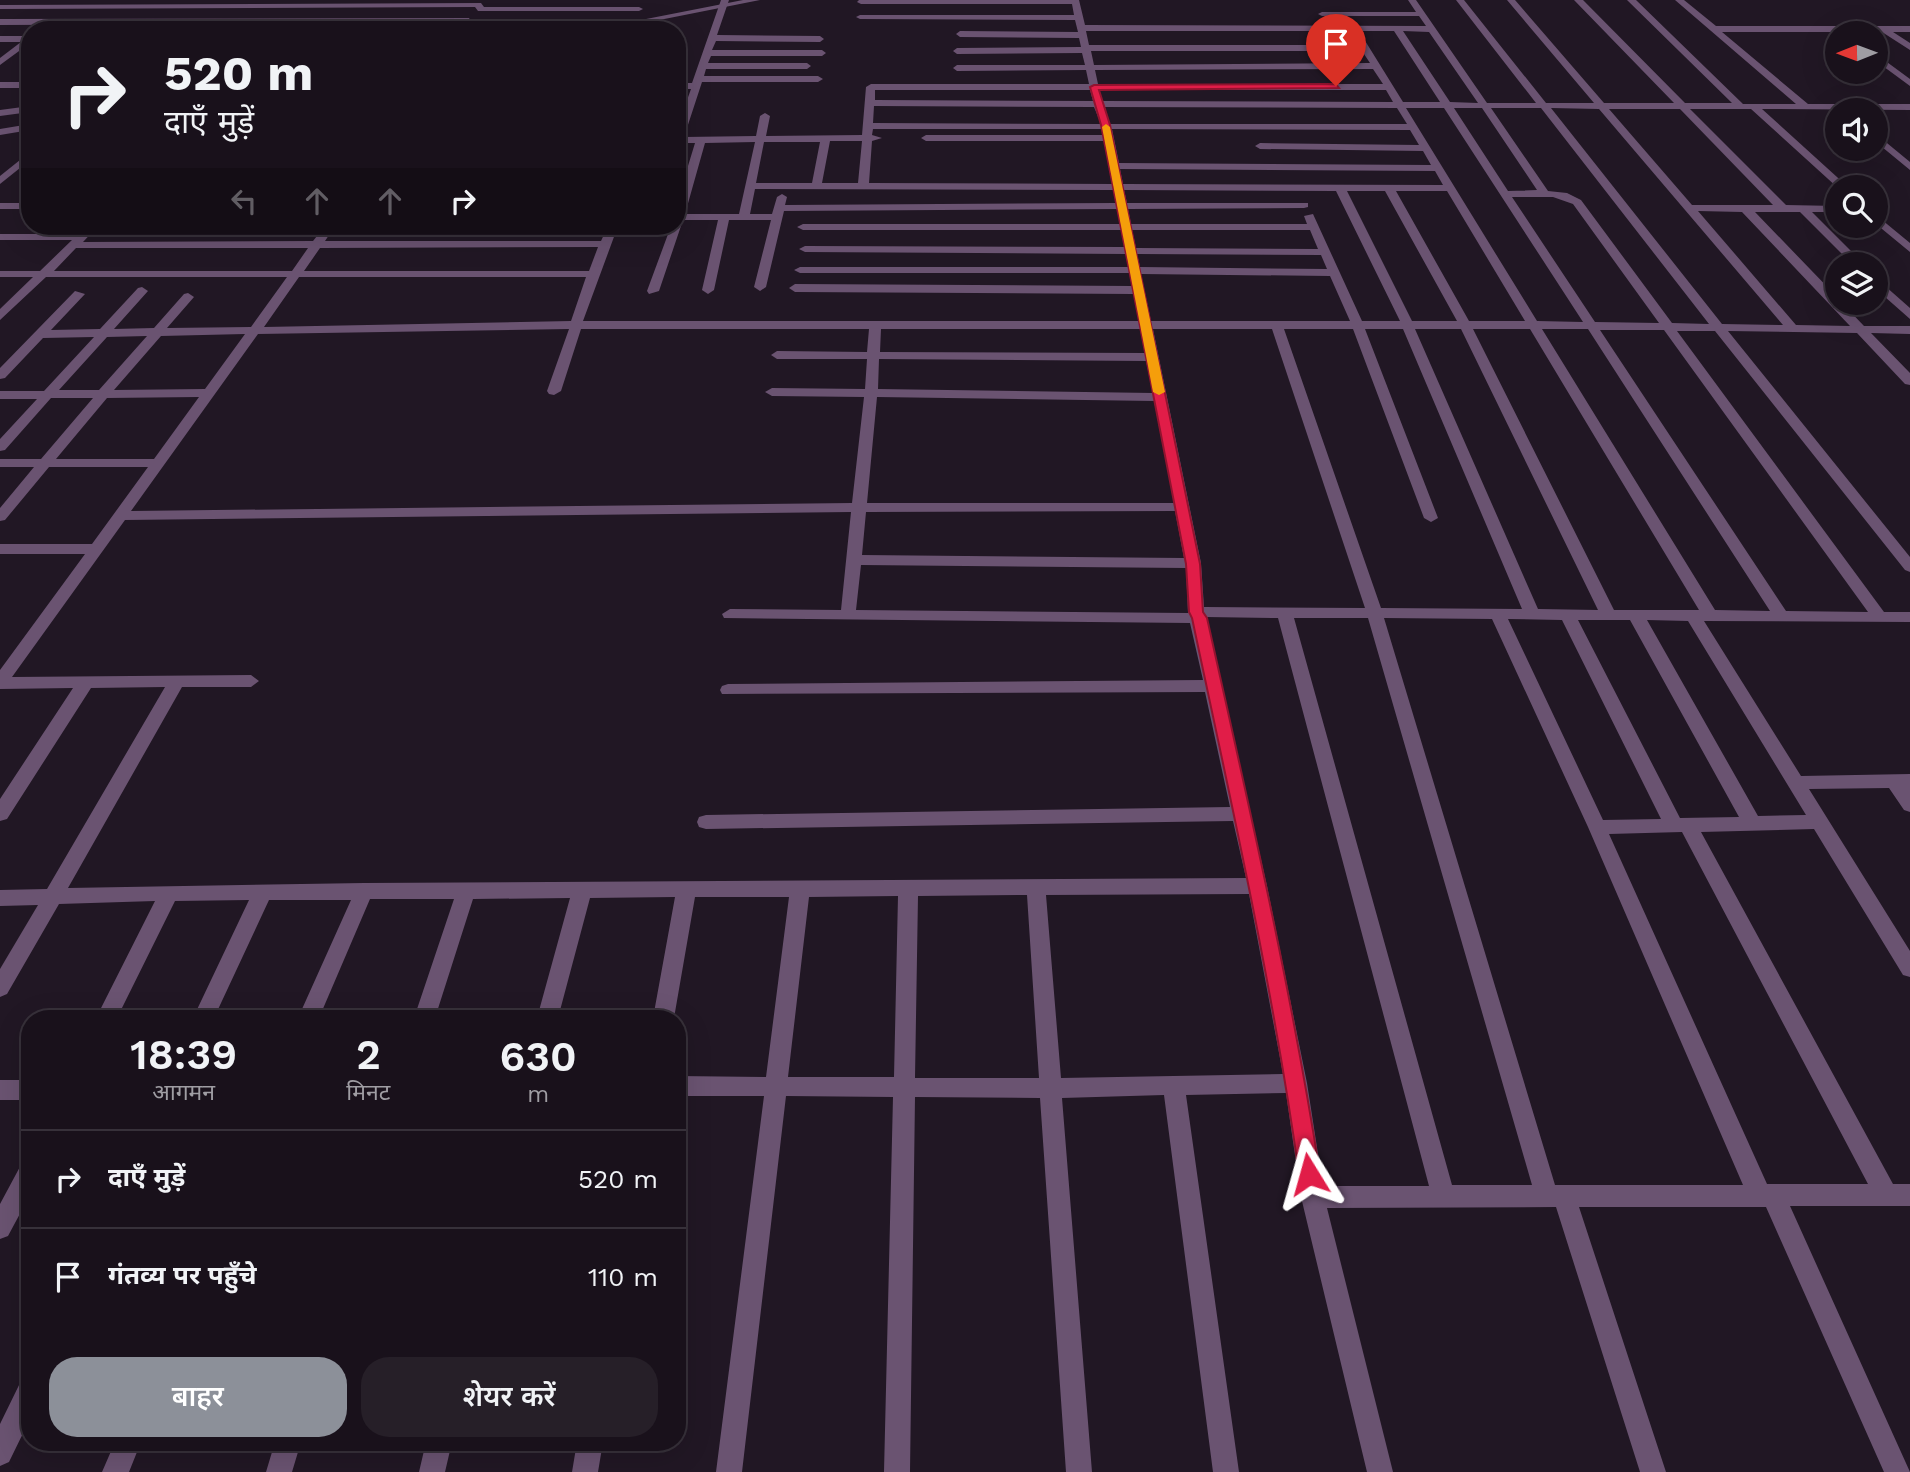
<!DOCTYPE html>
<html lang="hi">
<head>
<meta charset="utf-8">
<style>
	:root { --surface:#19111b; --page:#261f28; --text:#f1f3f6; --muted:#9f9da3; --line:#37313a; --accent:#8c9099 }
	body { margin:0; font-family:"Work Sans","Noto Sans Devanagari",sans-serif; background:var(--page); color:var(--text); height:100vh; display:flex; flex-direction:column; font-size:26px; white-space:nowrap }
	* { box-sizing:border-box; margin:0 }
	p { font-size:23px; color:var(--muted) }
	.icon { flex:none; width:38px; height:38px; fill:none; stroke:currentColor; stroke-width:2; stroke-linecap:round; stroke-linejoin:round }
	.map { position:relative; flex:1; overflow:hidden }
	.drawer { position:absolute; left:21px; top:1010px; width:665px; height:441px; display:flex; flex-direction:column; background:var(--surface); border-radius:28px; box-shadow:0 7px 28px #0002,0 0 0 2px var(--line) }
	.drawer>* { flex:none }
	.top-card { position:absolute; left:21px; top:21px; width:665px; height:214px; border-radius:28px; box-shadow:0 7px 28px #0002,0 0 0 2px var(--line); background:#19111b; color:var(--text); overflow:hidden }
	.needle { width:46px; rotate:269deg }
	.tools { position:absolute; left:1825px; top:21px; display:grid; gap:14px }
	.tools a { display:grid; place-items:center; width:63px; height:63px; border-radius:50%; background:var(--surface); box-shadow:0 7px 28px #0002,0 0 0 2px var(--line); font-size:35px }
	.pin { position:absolute; display:grid; place-items:center; width:60px; height:60px; color:#fff; margin:-72px -30px; border-radius:50% 50% 50% 0; rotate:-45deg; box-shadow:0 0 7px #0007 }
	.pin .icon { rotate:45deg }
	.me { position:absolute; width:77px; margin:-38px; rotate:352deg; stroke-linejoin:round; filter:drop-shadow(0 0 5px #0008) }
	.turn { display:flex; align-items:center; gap:24px; height:147px; padding:0 28px; font-size:32px }
	.turn .icon { width:91px; height:91px; stroke-width:2.5 }
	.turn b { display:block; font-size:49px; line-height:60px }
	.lanes { display:flex; align-items:center; height:66px; padding:0 28px; background:#0003; justify-content:center; gap:35px; direction:ltr }
	.lanes .off { opacity:.35 }
	.eta { display:flex; justify-content:space-evenly; align-items:center; height:119px; text-align:center }
	.eta b { font-size:42px; font-weight:600; line-height:49px }
	.primary-button { display:flex; gap:14px; margin-top:auto; padding:14px 28px }
	.primary-button a { flex:1; height:80px; border-radius:28px; background:var(--accent); color:#fff; font-size:28px; font-weight:600; line-height:80px; text-align:center }
	.primary-button a+a { background:var(--page); color:var(--text) }
	ul { padding:0; list-style:none }
	li { display:flex; align-items:center; gap:21px; height:98px; padding:0 28px; border-top:2px solid var(--line) }
	li div { flex:1 }
	li b { display:block; font-size:26px }
	li em { font-style:normal }
	.map>svg:first-child { display:block }
	.lines { fill:none; stroke-linecap:round; stroke-linejoin:round }
	.minor { fill:#6a5371; fill-rule:evenodd }
	.tertiary { fill:#6a5371; fill-rule:evenodd }
	.route { fill:#e11d48; stroke:#92132f; stroke-width:2 }
	.slow { fill:#f59e0b }
</style>
</head>
<body>
<div class="map">
<svg width="1910" height="1472" viewBox="0 0 1910 1472">
	<rect width="100%" height="100%" fill="#211724"/>
	<g class="lines">
		<!-- minor -->
		<path class="minor" d="M 721,0 L 729,0 L 717,35 L 820,36 L 824,39 L 820,42 L 716,41 L 712,50 L 822,50 L 826,53 L 822,56 L 711,56 L 708,63 L 807,63 L 811,66 L 807,69 L 706,69 L 704,76 L 818,76 L 823,79 L 818,82 L 702,82 L 684,137 L 756,136 L 760,116 L 765,113 L 770,116 L 766,136 L 862,135 L 866,87 L 871,84 L 1089,84 L 1086,70 L 957,71 L 953,68 L 957,65 L 1085,65 L 1082,53 L 957,54 L 953,51 L 957,48 L 1081,47 L 1079,38 L 960,37 L 956,34 L 960,31 L 1078,32 L 1075,20 L 860,19 L 856,17 L 860,15 L 1074,15 L 1072,4 L 861,4 L 857,2 L 859,0 L 1079,0 L 1085,25 L 1426,26 L 1419,16 L 1322,16 L 1318,14 L 1322,12 L 1416,12 L 1408,0 L 1416,0 L 1487,103 L 1536,103 L 1456,0 L 1464,0 L 1546,103 L 1594,103 L 1507,0 L 1515,0 L 1604,103 L 1674,103 L 1574,0 L 1583,0 L 1685,103 L 1732,103 L 1627,0 L 1636,0 L 1743,104 L 1796,104 L 1675,0 L 1684,0 L 1716,26 L 1910,26 L 1910,32 L 1893,32 L 1910,43 L 1910,50 L 1882,32 L 1722,32 L 1808,104 L 1910,104 L 1910,110 L 1762,109 L 1848,187 L 1838,188 L 1751,109 L 1690,109 L 1786,205 L 1838,206 L 1838,212 L 1812,212 L 1864,264 L 1852,264 L 1800,212 L 1755,212 L 1838,298 L 1838,303 L 1842,303 L 1864,326 L 1910,326 L 1910,334 L 1871,333 L 1910,373 L 1910,385 L 1905,384 L 1857,333 L 1728,331 L 1910,557 L 1910,572 L 1905,570 L 1715,331 L 1677,331 L 1884,612 L 1910,612 L 1910,622 L 1704,621 L 1801,776 L 1910,774 L 1910,812 L 1904,810 L 1889,788 L 1809,789 L 1910,951 L 1910,977 L 1903,975 L 1814,829 L 1701,832 L 1893,1184 L 1910,1184 L 1910,1206 L 1790,1206 L 1910,1472 L 1884,1472 L 1766,1207 L 1579,1207 L 1666,1472 L 1640,1472 L 1556,1207 L 1327,1208 L 1393,1472 L 1367,1472 L 1301,1197 L 1286,1093 L 1186,1095 L 1239,1472 L 1213,1472 L 1164,1095 L 1062,1098 L 1092,1472 L 1066,1472 L 1040,1098 L 915,1097 L 910,1472 L 884,1472 L 893,1097 L 786,1096 L 742,1472 L 716,1472 L 764,1096 L 677,1096 L 677,1076 L 766,1077 L 789,897 L 695,897 L 674,1018 L 653,1018 L 675,897 L 590,898 L 558,1018 L 537,1018 L 570,898 L 473,899 L 435,1018 L 414,1018 L 454,899 L 370,899 L 319,1018 L 298,1018 L 351,900 L 269,900 L 214,1018 L 193,1018 L 249,900 L 175,901 L 117,1018 L 96,1018 L 155,901 L 59,904 L 7,994 L 0,997 L 0,969 L 38,905 L 0,906 L 0,890 L 47,889 L 165,687 L 91,688 L 7,819 L 0,821 L 0,799 L 73,688 L 0,689 L 0,670 L 85,554 L 0,554 L 0,544 L 92,544 L 148,467 L 49,467 L 5,520 L 0,521 L 0,508 L 34,467 L 0,467 L 0,459 L 41,459 L 93,398 L 51,398 L 5,450 L 0,451 L 0,439 L 37,399 L 0,399 L 0,391 L 44,391 L 94,337 L 43,338 L 5,378 L 0,379 L 0,368 L 75,291 L 85,294 L 51,330 L 100,329 L 138,288 L 142,287 L 148,291 L 114,329 L 154,328 L 184,294 L 188,293 L 194,297 L 167,328 L 251,327 L 287,277 L 46,277 L 0,320 L 0,309 L 33,277 L 0,277 L 0,271 L 40,271 L 72,240 L 0,240 L 0,234 L 79,234 L 87,226 L 98,226 L 83,242 L 313,241 L 325,226 L 335,226 L 325,241 L 601,241 L 608,226 L 618,226 L 583,321 L 1139,321 L 1134,294 L 795,292 L 789,288 L 795,284 L 1132,286 L 1130,273 L 800,273 L 794,270 L 800,267 L 1128,267 L 1126,254 L 805,252 L 799,249 L 805,246 L 1125,247 L 1121,230 L 803,230 L 797,227 L 803,224 L 1120,224 L 1117,209 L 784,211 L 766,287 L 760,291 L 754,287 L 771,220 L 729,220 L 714,290 L 708,294 L 702,290 L 718,220 L 683,220 L 659,291 L 649,294 L 647,291 L 671,226 L 677,226 L 677,202 L 695,143 L 677,143 L 677,128 L 691,89 L 677,89 L 677,83 L 692,83 ZM 1086,31 L 1350,31 L 1359,45 L 1089,45 ZM 1359,31 L 1394,31 L 1440,102 L 1403,102 ZM 1403,31 L 1429,32 L 1478,103 L 1450,102 ZM 1091,51 L 1362,51 L 1370,63 L 1094,65 ZM 1373,69 L 1383,84 L 1098,84 L 1095,70 ZM 875,90 L 1090,90 L 1093,101 L 875,100 ZM 1099,90 L 1386,90 L 1393,102 L 1102,101 ZM 874,106 L 1094,107 L 1101,124 L 873,123 ZM 1104,107 L 1397,108 L 1407,124 L 1110,124 ZM 1406,108 L 1444,108 L 1583,322 L 1537,321 ZM 1454,108 L 1482,108 L 1537,190 L 1508,191 ZM 1491,108 L 1541,108 L 1709,324 L 1672,323 L 1581,200 L 1567,193 L 1548,191 ZM 1551,108 L 1599,109 L 1783,325 L 1722,324 ZM 1609,109 L 1680,109 L 1773,205 L 1692,205 ZM 873,129 L 1102,129 L 1103,135 L 926,135 L 921,138 L 926,141 L 1104,141 L 1112,184 L 869,183 L 872,141 L 882,138 L 872,135 ZM 1112,129 L 1410,130 L 1419,145 L 1260,143 L 1255,146 L 1260,149 L 1423,151 L 1431,165 L 1119,163 ZM 830,141 L 862,141 L 858,183 L 822,183 ZM 755,142 L 739,214 L 685,214 L 705,143 ZM 764,142 L 820,142 L 812,183 L 756,183 ZM 1120,169 L 1435,171 L 1443,185 L 1123,184 ZM 755,189 L 1114,190 L 1116,203 L 785,205 L 787,197 L 782,194 L 777,197 L 772,214 L 750,214 ZM 1124,190 L 1336,191 L 1400,321 L 1362,321 L 1313,214 L 1304,216 L 1307,224 L 1131,224 L 1128,209 L 1304,208 L 1308,207 L 1308,203 L 1127,203 ZM 1347,191 L 1385,191 L 1457,321 L 1412,321 ZM 1396,191 L 1447,191 L 1525,321 L 1469,321 ZM 1512,197 L 1553,197 L 1573,204 L 1659,323 L 1595,322 ZM 1698,211 L 1742,212 L 1850,326 L 1796,325 ZM 1132,230 L 1310,230 L 1318,249 L 1136,248 ZM 598,247 L 589,271 L 304,271 L 320,248 ZM 76,248 L 308,248 L 292,271 L 54,271 ZM 1137,254 L 1321,255 L 1327,269 L 1140,267 ZM 1141,274 L 1330,276 L 1350,321 L 1151,321 ZM 299,277 L 586,277 L 571,321 L 264,327 ZM 569,329 L 547,391 L 549,394 L 554,395 L 561,391 L 581,329 L 869,329 L 867,352 L 777,351 L 771,355 L 777,359 L 867,359 L 865,389 L 772,388 L 765,392 L 772,396 L 864,397 L 852,503 L 131,511 L 258,334 ZM 881,329 L 1140,329 L 1145,353 L 880,352 ZM 1153,329 L 1272,329 L 1365,608 L 1204,607 L 1201,563 ZM 1284,329 L 1353,329 L 1424,518 L 1431,522 L 1438,518 L 1365,329 L 1403,329 L 1522,609 L 1381,608 ZM 1415,329 L 1461,329 L 1598,610 L 1538,609 ZM 1473,329 L 1530,329 L 1699,610 L 1614,610 ZM 1542,329 L 1588,329 L 1770,611 L 1715,610 ZM 1600,330 L 1664,330 L 1868,612 L 1786,611 ZM 245,334 L 205,389 L 114,390 L 161,336 ZM 147,336 L 99,390 L 59,390 L 107,337 ZM 879,359 L 1146,361 L 1153,393 L 878,389 ZM 199,397 L 154,459 L 56,459 L 107,398 ZM 877,397 L 1154,401 L 1174,503 L 867,503 ZM 1175,511 L 1184,558 L 862,555 L 866,512 ZM 851,512 L 841,610 L 730,609 L 722,614 L 724,618 L 1190,623 L 1203,680 L 728,684 L 722,686 L 720,690 L 722,694 L 1205,692 L 1230,807 L 706,815 L 699,817 L 697,822 L 699,827 L 706,829 L 1233,821 L 1246,878 L 364,883 L 68,888 L 182,687 L 251,687 L 259,681 L 251,675 L 12,677 L 125,520 ZM 861,565 L 1186,568 L 1188,613 L 856,610 ZM 1206,617 L 1278,618 L 1429,1186 L 1323,1186 L 1307,1083 L 1267,886 ZM 1294,618 L 1368,618 L 1532,1185 L 1452,1185 ZM 1384,618 L 1492,619 L 1588,827 L 1743,1185 L 1555,1185 ZM 1508,619 L 1562,620 L 1661,819 L 1603,820 ZM 1578,620 L 1630,620 L 1739,817 L 1680,818 ZM 1647,620 L 1688,621 L 1806,815 L 1758,816 ZM 1682,832 L 1868,1184 L 1767,1184 L 1609,834 ZM 1249,894 L 1283,1074 L 1061,1078 L 1046,895 ZM 1027,895 L 1039,1078 L 915,1078 L 918,896 ZM 898,896 L 894,1077 L 788,1077 L 809,897 Z
			M 481,3 L 484,7 L 639,7 L 643,9 L 639,11 L 478,11 L 475,7 L 0,9 L 0,5 Z
			M 469,18 L 472,23 L 0,25 L 0,19 Z
			M 465,24 L 528,24 L 536,30 L 462,29 Z
			M 0,36 L 30,36 L 30,43 L 0,65 L 0,58 L 21,42 L 0,42 Z
			M 1876,54 L 1910,79 L 1910,86 L 1876,61 Z
			M 0,82 L 30,82 L 30,88 L 0,88 Z
			M 30,106 L 30,112 L 0,116 L 0,110 Z
			M 1876,134 L 1910,162 L 1910,170 L 1876,142 Z
			M 30,152 L 30,160 L 0,184 L 0,176 Z
			M 0,203 L 30,203 L 30,209 L 0,209 Z
			M 1876,215 L 1910,243 L 1910,252 L 1876,224 Z
			M 1876,278 L 1910,308 L 1910,319 L 1876,289 Z
			M 0,1080 L 30,1080 L 30,1100 L 0,1100 Z
			M 30,1160 L 30,1195 L 8,1236 L 0,1239 L 0,1204 L 22,1163 Z
			M 30,1377 L 30,1419 L 9,1462 L 0,1466 L 0,1424 L 21,1381 Z
			M 115,1442 L 141,1442 L 129,1472 L 102,1472 Z
			M 275,1442 L 301,1442 L 292,1472 L 266,1472 Z
			M 426,1442 L 452,1442 L 445,1472 L 419,1472 Z
			M 577,1442 L 603,1442 L 598,1472 L 572,1472 Z"/>
		<!-- tertiary -->
		<path class="tertiary" d="M 743,0 L 760,0 L 609,30 L 590,30 Z
			M 30,124 L 30,130 L 0,135 L 0,129 Z"/>
	</g>
	<!-- route -->
	<path class="route" d="M 1336,84 L 1339,88 L 1099,90 L 1110,125 L 1200,564 L 1203,612 L 1207,618 C 1248,802 1291,987 1320,1174 L 1317,1181 L 1309,1184 L 1302,1181 L 1299,1174 C 1273,987 1231,802 1192,618 L 1189,612 L 1186,564 L 1101,125 L 1090,87 L 1094,85 Z"/>
	<!-- slow -->
	<path class="slow" d="M 1106,124 L 1110,127 L 1165,392 L 1159,395 L 1153,392 L 1102,127 Z"/>
</svg>
<div class="tools">
<a><svg class="needle" viewBox="-14 -14 28 28"><path d="M0-13l5 13h-10z" fill="#e53935"/><path d="M0 13l5-13h-10z" fill="#9f9da3"/></svg></a>
<a><svg class="icon" aria-label="sound" viewBox="0 0 24 24"><path d="M4 9h4l5-4v14l-5-4H4zM17 9q2 3 0 6"/></svg></a>
<a><svg class="icon" aria-label="search" viewBox="0 0 24 24"><circle cx="10" cy="10" r="6"/><path d="M15 15l6 6"/></svg></a>
<a><svg class="icon" aria-label="layers" viewBox="0 0 24 24"><path d="M12 4l9 5-9 5-9-5zM3 14l9 5 9-5"/></svg></a>
</div>
<div class="pin" style="left:1336px;top:86px;background:#d93025"><svg class="icon" aria-label="arrive" viewBox="0 0 24 24"><path d="M6 21V4h12l-3 4 3 4H6"/></svg></div>
<svg class="me" style="left:1309px;top:1174px" viewBox="-20 -20 40 40"><path d="M0-17L14 15 0 8-14 15z" fill="#e11d48" stroke="#fff" stroke-width="4"/></svg>
<div class="top-card">
<div class="turn"><svg class="icon" aria-label="right" viewBox="0 0 24 24"><path d="M7 20v-9h11M14 6l5 5-5 5"/></svg><div><b>520 m</b>दाएँ मुड़ें</div></div>
<div class="lanes"><svg class="icon off" aria-label="left" viewBox="0 0 24 24"><path d="M17 20v-9H6M10 6l-5 5 5 5"/></svg><svg class="icon off" aria-label="ahead" viewBox="0 0 24 24"><path d="M12 20V5M6 11l6-6 6 6"/></svg><svg class="icon off" aria-label="ahead" viewBox="0 0 24 24"><path d="M12 20V5M6 11l6-6 6 6"/></svg><svg class="icon" aria-label="right" viewBox="0 0 24 24"><path d="M7 20v-9h11M14 6l5 5-5 5"/></svg></div>
</div>
<section class="drawer">
<div class="eta">
<div><b>18:39</b><p>आगमन</p></div>
<div><b>2</b><p>मिनट</p></div>
<div><b>630</b><p>m</p></div>
</div>
<ul>
<li><svg class="icon" aria-label="right" viewBox="0 0 24 24"><path d="M7 20v-9h11M14 6l5 5-5 5"/></svg><div><b>दाएँ मुड़ें</b></div><em>520 m</em></li>
<li><svg class="icon" aria-label="arrive" viewBox="0 0 24 24"><path d="M6 21V4h12l-3 4 3 4H6"/></svg><div><b>गंतव्य पर पहुँचे</b></div><em>110 m</em></li>
</ul>
<div class="primary-button"><a>बाहर</a><a>शेयर करें</a></div>
</section>
</div>
</body>
</html>
